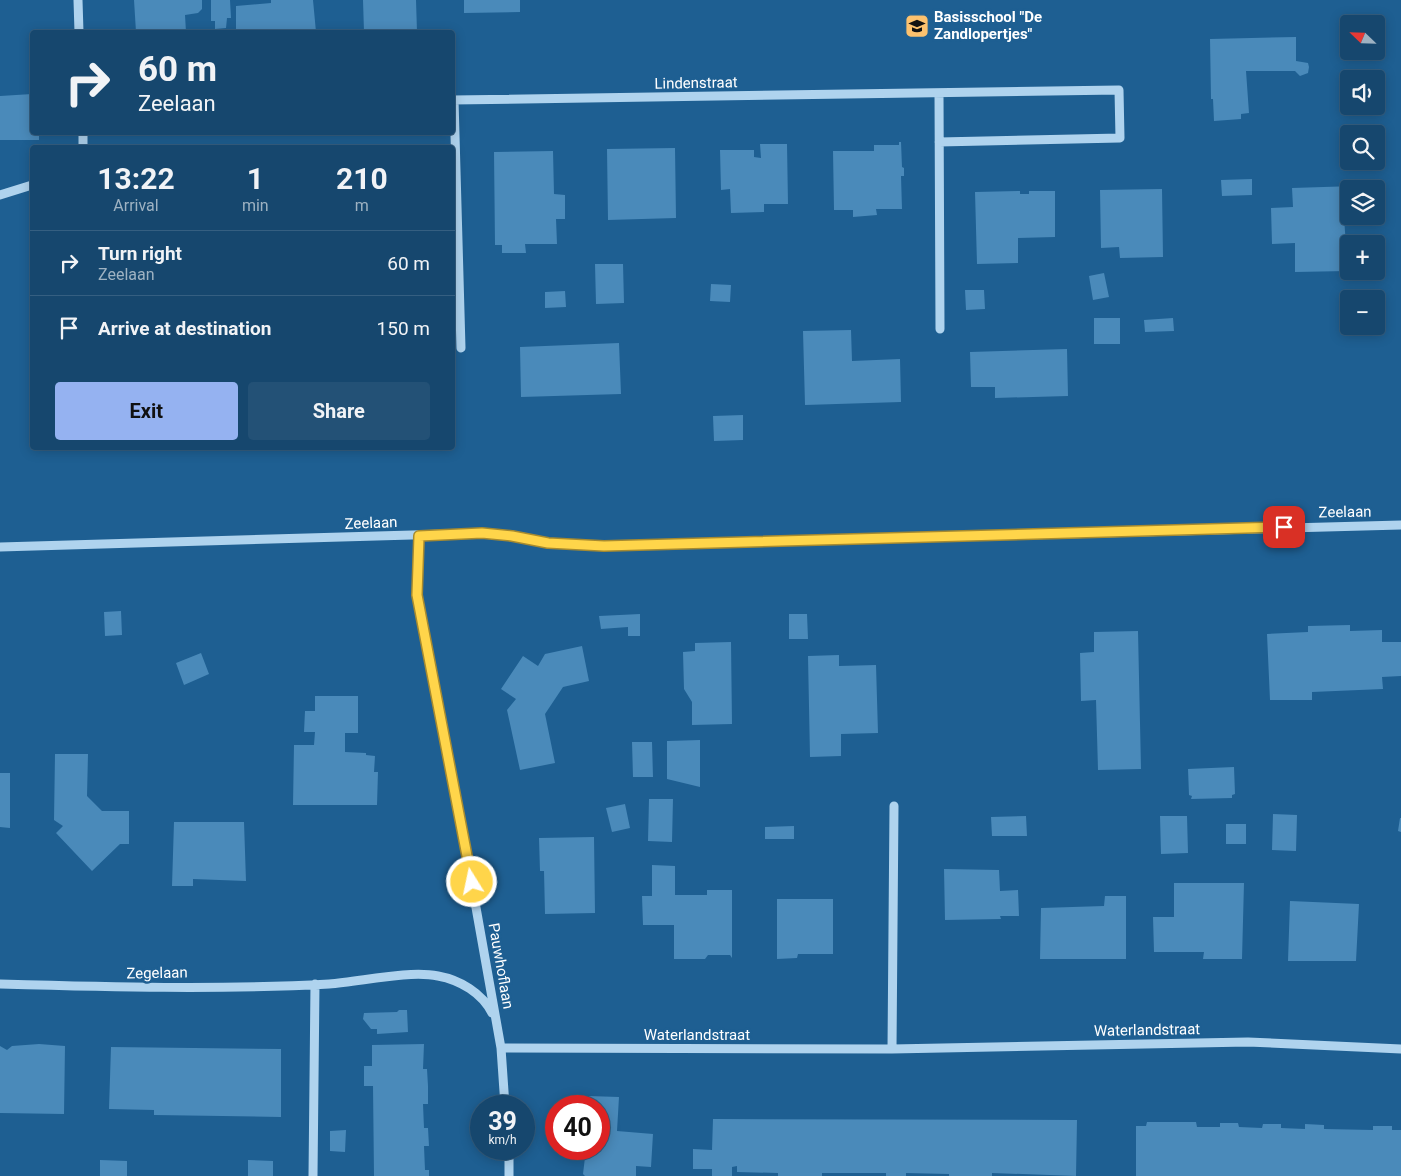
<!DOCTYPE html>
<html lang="en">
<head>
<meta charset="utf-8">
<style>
	:root { --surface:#16476e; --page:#235176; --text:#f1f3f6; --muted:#9eb2c2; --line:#355f81; --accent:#95b2f1 }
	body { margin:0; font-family:Roboto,sans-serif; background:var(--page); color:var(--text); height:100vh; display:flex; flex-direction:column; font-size:19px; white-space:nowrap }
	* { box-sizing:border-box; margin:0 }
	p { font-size:16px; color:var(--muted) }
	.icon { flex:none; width:28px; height:28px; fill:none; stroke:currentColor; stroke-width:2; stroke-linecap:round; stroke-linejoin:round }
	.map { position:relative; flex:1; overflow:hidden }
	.details { position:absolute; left:30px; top:145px; width:425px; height:305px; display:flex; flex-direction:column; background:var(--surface); border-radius:5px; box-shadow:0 2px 12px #0003,0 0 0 1px var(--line) }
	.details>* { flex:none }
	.hud { position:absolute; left:30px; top:30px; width:425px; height:105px; border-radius:5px; box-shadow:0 2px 12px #0003,0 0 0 1px var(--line); background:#16476e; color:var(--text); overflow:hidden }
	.needle { width:32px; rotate:293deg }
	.buttons { position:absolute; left:1340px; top:15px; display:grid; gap:10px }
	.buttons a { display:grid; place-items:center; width:45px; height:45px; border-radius:5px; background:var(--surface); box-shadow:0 2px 12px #0003,0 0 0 1px var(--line); font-size:25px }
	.speed { position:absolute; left:470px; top:1095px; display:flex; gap:10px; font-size:25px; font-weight:700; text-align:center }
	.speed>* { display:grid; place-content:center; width:65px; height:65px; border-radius:50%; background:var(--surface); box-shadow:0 2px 12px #0003,0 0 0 1px var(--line); line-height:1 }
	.speed small { font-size:12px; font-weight:400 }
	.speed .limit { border:8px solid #d22; background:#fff; color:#111 }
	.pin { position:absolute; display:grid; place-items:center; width:42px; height:42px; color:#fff; margin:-21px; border-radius:10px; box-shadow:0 2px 8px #0006 }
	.me { position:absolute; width:55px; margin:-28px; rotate:350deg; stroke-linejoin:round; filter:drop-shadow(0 0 4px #0008) }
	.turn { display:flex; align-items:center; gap:18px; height:105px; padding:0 25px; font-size:22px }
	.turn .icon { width:65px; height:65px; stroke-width:2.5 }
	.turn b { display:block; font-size:35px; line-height:42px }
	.eta { display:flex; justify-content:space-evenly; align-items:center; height:85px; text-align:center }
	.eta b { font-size:30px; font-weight:700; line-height:35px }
	.action { display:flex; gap:10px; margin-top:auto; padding:10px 25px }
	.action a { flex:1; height:58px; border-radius:5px; background:var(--accent); color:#111; font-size:20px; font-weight:700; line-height:58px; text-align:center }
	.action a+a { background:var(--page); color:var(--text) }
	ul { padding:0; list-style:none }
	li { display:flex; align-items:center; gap:15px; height:65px; padding:0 25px; border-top:1px solid var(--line) }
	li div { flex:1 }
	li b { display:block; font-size:19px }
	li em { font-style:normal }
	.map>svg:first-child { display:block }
	.building { fill:#4a8aba }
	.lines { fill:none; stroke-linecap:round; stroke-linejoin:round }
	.minor { stroke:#afd3ee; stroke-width:9 }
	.route-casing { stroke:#a68a30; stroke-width:12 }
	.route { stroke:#ffd54a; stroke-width:9 }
	.labels { text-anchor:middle; stroke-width:5; stroke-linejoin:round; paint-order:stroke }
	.poi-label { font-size:15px; font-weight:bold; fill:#fff; stroke:#1e5f92; text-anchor:start }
	.street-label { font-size:15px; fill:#fff; stroke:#1e5f92 }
</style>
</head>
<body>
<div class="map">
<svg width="1401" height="1176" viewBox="0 0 1401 1176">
	<rect width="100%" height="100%" fill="#1e5f92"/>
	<!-- building -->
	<path class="building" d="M 134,0 L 202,0 L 202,9 L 198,13 L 185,15 L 186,32 L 136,32 Z
		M 211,0 L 230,0 L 231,18 L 227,18 L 226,28 L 215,29 L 215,21 L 211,21 Z
		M 271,0 L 313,0 L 316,32 L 236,32 L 236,6 L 271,3 Z
		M 363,0 L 416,0 L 417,32 L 364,32 Z
		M 464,0 L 520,0 L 520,12 L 464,13 Z
		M 1296,37 L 1296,61 L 1308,63 L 1309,67 L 1308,73 L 1300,76 L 1295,71 L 1246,71 L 1249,113 L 1241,114 L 1241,119 L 1214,121 L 1213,99 L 1211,99 L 1210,39 Z
		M 32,94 L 32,132 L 39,132 L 39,140 L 0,140 L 0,96 Z
		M 899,142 L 901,142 L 902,167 L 904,168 L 904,176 L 901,176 L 902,209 L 876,209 L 877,215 L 853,217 L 853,210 L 834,210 L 833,151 L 874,151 L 874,145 L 899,145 Z
		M 760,144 L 787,144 L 788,204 L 764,204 L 764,212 L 731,213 L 730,189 L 721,190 L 720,150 L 754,150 L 754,157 L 761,158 Z
		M 675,148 L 676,218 L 608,220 L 607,149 Z
		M 553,151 L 554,194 L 565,195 L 565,219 L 556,219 L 557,244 L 525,244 L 526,253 L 502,253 L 502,245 L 495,245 L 494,152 Z
		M 1252,179 L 1252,195 L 1222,196 L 1221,180 Z
		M 1355,186 L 1355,189 L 1349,189 L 1349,216 L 1344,216 L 1346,247 L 1349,249 L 1347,271 L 1295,272 L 1295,243 L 1272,244 L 1271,208 L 1293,207 L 1292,188 Z
		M 1162,189 L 1163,257 L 1120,258 L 1119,247 L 1101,248 L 1100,190 Z
		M 1020,191 L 1020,194 L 1029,194 L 1029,191 L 1055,191 L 1055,237 L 1018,238 L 1018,263 L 977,264 L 975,192 Z
		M 595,264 L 623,264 L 624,303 L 596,304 Z
		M 1104,273 L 1109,297 L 1093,300 L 1089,276 Z
		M 711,284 L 731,285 L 730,302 L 710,301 Z
		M 965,290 L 984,290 L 985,309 L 966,310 Z
		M 565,291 L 566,307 L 545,308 L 545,292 Z
		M 1094,318 L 1120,318 L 1120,344 L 1094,344 Z
		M 1173,318 L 1174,331 L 1145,332 L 1144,320 Z
		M 851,330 L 852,361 L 900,359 L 901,402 L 805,405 L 803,331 Z
		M 619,343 L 621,394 L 521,397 L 520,347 Z
		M 1067,349 L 1068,396 L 995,398 L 995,387 L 971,387 L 970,352 Z
		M 743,415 L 743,440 L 714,441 L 713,416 Z
		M 121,611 L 122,635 L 105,636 L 104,612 Z
		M 640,614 L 640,636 L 628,636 L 628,627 L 601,629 L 599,616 Z
		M 789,614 L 807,614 L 808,639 L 789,639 Z
		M 1350,625 L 1350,631 L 1382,630 L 1382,642 L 1401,642 L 1401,676 L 1382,677 L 1383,689 L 1312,692 L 1312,700 L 1270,700 L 1267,634 L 1308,632 L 1308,626 Z
		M 1138,631 L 1141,769 L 1098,770 L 1096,700 L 1081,701 L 1080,653 L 1094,652 L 1094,632 Z
		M 731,642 L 732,724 L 692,725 L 692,702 L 684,689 L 683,652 L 695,651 L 695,643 Z
		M 582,646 L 589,681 L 563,687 L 545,714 L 555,763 L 520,770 L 507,710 L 516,699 L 501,689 L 523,656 L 538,666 L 545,654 Z
		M 201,653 L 209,674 L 184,685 L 176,663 Z
		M 839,655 L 839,666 L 876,665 L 878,733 L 841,734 L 841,756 L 810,757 L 808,656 Z
		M 315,696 L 358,696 L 358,733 L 345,733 L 345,752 L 366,753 L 366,755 L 375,756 L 374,772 L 378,772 L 377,805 L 293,805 L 294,745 L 314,745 L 315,732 L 304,732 L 305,711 L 315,711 Z
		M 700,740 L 700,787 L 667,779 L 667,741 Z
		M 632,742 L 652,742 L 653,777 L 633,777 Z
		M 55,754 L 88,754 L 87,796 L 102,811 L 129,811 L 129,844 L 120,844 L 92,871 L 56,833 L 63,826 L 54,820 Z
		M 1234,767 L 1235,794 L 1232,795 L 1232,798 L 1191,799 L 1192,796 L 1189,795 L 1188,769 Z
		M 0,773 L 10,773 L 10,828 L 0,827 Z
		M 649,799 L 673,799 L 672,842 L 648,841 Z
		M 625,804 L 630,828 L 612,832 L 606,808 Z
		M 1273,814 L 1297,815 L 1296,851 L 1272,850 Z
		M 1026,816 L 1027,836 L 992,836 L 991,817 Z
		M 1160,816 L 1187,816 L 1188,853 L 1161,854 Z
		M 1400,818 L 1401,818 L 1401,832 L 1398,831 Z
		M 174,822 L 244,822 L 246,881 L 193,879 L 193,886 L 172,886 Z
		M 1226,824 L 1246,824 L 1246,844 L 1226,844 Z
		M 794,826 L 794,839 L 765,839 L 765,827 Z
		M 594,837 L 595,913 L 545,914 L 544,871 L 540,871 L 539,838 Z
		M 652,865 L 675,866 L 675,895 L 707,895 L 707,890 L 732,890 L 732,958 L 730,955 L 708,955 L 705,959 L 674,959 L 674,925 L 643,925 L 642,896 L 652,896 Z
		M 944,869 L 999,870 L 1000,891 L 1018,890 L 1019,916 L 1000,916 L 1001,919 L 945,920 Z
		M 1174,883 L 1244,883 L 1242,959 L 1203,959 L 1204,952 L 1154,952 L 1153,917 L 1174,917 Z
		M 1105,896 L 1126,896 L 1126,959 L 1040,959 L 1041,908 L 1104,906 Z
		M 777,899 L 833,899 L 833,954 L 798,954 L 797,958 L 777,959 Z
		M 1290,901 L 1359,904 L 1356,961 L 1288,961 Z
		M 399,1010 L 407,1010 L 408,1032 L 377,1034 L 377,1029 L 371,1029 L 363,1019 L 364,1013 L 397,1012 Z
		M 39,1044 L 65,1046 L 64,1114 L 0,1113 L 0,1046 L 7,1050 L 12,1046 Z
		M 424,1044 L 423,1069 L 427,1069 L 428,1086 L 428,1104 L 423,1104 L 424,1128 L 428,1128 L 429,1146 L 424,1146 L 425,1170 L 429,1170 L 429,1176 L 374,1176 L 373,1086 L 364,1086 L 364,1066 L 372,1066 L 372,1045 Z
		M 111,1047 L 281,1049 L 281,1117 L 154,1115 L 154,1110 L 109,1109 Z
		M 588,1096 L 619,1097 L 617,1131 L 653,1134 L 651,1167 L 636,1166 L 636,1176 L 585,1176 L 583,1174 L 586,1149 L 599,1149 L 599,1106 L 588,1106 Z
		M 713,1119 L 1077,1120 L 1076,1176 L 992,1173 L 992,1176 L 949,1176 L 949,1174 L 906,1173 L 906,1176 L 886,1176 L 886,1173 L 822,1173 L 822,1176 L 778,1176 L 778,1173 L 737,1172 L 737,1166 L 732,1167 L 732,1176 L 712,1176 L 712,1169 L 693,1169 L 693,1149 L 712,1150 Z
		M 1147,1122 L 1196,1122 L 1197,1127 L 1220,1127 L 1220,1123 L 1238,1123 L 1239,1127 L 1262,1128 L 1263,1124 L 1281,1124 L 1281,1128 L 1305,1129 L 1305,1124 L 1324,1125 L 1324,1129 L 1373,1130 L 1373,1126 L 1392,1126 L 1392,1130 L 1401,1130 L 1401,1176 L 1136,1176 L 1136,1126 L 1146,1126 Z
		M 346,1130 L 345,1152 L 330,1151 L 330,1131 Z
		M 100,1160 L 127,1161 L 127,1176 L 100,1176 Z
		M 248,1160 L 273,1161 L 273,1176 L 248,1176 Z"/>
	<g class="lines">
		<!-- minor -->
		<path class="minor" d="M 78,0 L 79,32
			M 939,93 L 940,329
			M 452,100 L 1119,90 L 1120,138 L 939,142
			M 454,100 L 461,348
			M 83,148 L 83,132
			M 0,195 L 32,185
			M 419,536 L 417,595 L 459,812 L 501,1048 L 505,1106
			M 0,547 L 482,533 L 512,536 L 548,543 L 604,546 L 1401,525
			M 0,984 C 109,987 220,990 329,984 C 360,982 408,970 438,976 C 460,980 482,993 492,1013
			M 501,1048 L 892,1049 L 894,806
			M 892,1049 L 1248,1042 L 1401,1049
			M 509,1149 L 509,1176
			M 313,1176 L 315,984"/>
	</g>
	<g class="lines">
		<!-- route casing -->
		<g class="route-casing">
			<path id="route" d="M 472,882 L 417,595 L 419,536 L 482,533 L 512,536 L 548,543 L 604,546 L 1284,527"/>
		</g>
		<!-- route -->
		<use href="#route" class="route"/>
	</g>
	<!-- icons -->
	<defs>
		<g id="school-square" transform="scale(1.25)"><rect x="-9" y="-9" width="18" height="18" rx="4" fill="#fdc26e" stroke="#1e5f92"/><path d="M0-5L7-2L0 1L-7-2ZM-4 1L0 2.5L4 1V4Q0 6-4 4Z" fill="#111"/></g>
	</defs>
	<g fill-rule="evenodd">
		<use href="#school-square" x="917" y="26"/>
	</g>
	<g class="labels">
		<!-- poi labels -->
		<g class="poi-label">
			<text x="934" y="22">Basisschool "De<tspan x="934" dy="17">Zandlopertjes"</tspan></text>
		</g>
		<!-- street labels -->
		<g class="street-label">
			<text transform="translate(696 83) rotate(-1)" y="5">Lindenstraat</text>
			<text transform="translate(1345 512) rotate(-1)" y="5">Zeelaan</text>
			<text transform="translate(371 523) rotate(-2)" y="5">Zeelaan</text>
			<text transform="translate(501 966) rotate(80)" y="5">Pauwhoflaan</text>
			<text transform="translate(157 973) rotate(-1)" y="5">Zegelaan</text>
			<text transform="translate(1147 1030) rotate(-1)" y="5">Waterlandstraat</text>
			<text x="697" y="1040">Waterlandstraat</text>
		</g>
	</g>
</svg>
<div class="buttons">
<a><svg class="needle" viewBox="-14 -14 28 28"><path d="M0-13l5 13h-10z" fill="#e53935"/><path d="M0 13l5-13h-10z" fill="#9eb2c2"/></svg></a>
<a><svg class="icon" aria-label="sound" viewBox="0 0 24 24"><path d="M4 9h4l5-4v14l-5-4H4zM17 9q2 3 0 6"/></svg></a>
<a><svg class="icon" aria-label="search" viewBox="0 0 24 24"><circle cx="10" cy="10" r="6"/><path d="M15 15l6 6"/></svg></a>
<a><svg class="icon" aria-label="layers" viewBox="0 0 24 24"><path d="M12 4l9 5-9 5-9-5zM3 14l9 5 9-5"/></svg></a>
<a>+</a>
<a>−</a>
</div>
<div class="speed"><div>39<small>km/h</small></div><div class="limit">40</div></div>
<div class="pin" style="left:1284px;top:527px;background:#d93025"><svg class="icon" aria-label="arrive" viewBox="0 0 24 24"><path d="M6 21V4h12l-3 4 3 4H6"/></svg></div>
<svg class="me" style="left:472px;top:882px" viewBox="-20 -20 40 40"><circle r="17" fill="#ffd54a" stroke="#fff" stroke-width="3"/><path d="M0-11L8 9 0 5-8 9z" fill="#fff"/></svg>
<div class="hud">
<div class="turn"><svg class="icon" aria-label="right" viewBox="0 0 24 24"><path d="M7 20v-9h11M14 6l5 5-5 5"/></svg><div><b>60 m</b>Zeelaan</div></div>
</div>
<section class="details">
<div class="eta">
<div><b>13:22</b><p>Arrival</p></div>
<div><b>1</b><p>min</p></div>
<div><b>210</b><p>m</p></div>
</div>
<ul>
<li><svg class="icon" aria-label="right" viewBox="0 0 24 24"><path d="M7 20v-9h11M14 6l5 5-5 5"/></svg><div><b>Turn right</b><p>Zeelaan</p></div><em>60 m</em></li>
<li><svg class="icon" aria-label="arrive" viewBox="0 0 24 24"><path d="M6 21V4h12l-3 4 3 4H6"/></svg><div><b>Arrive at destination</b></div><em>150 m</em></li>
</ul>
<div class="action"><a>Exit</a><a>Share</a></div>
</section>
</div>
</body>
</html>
